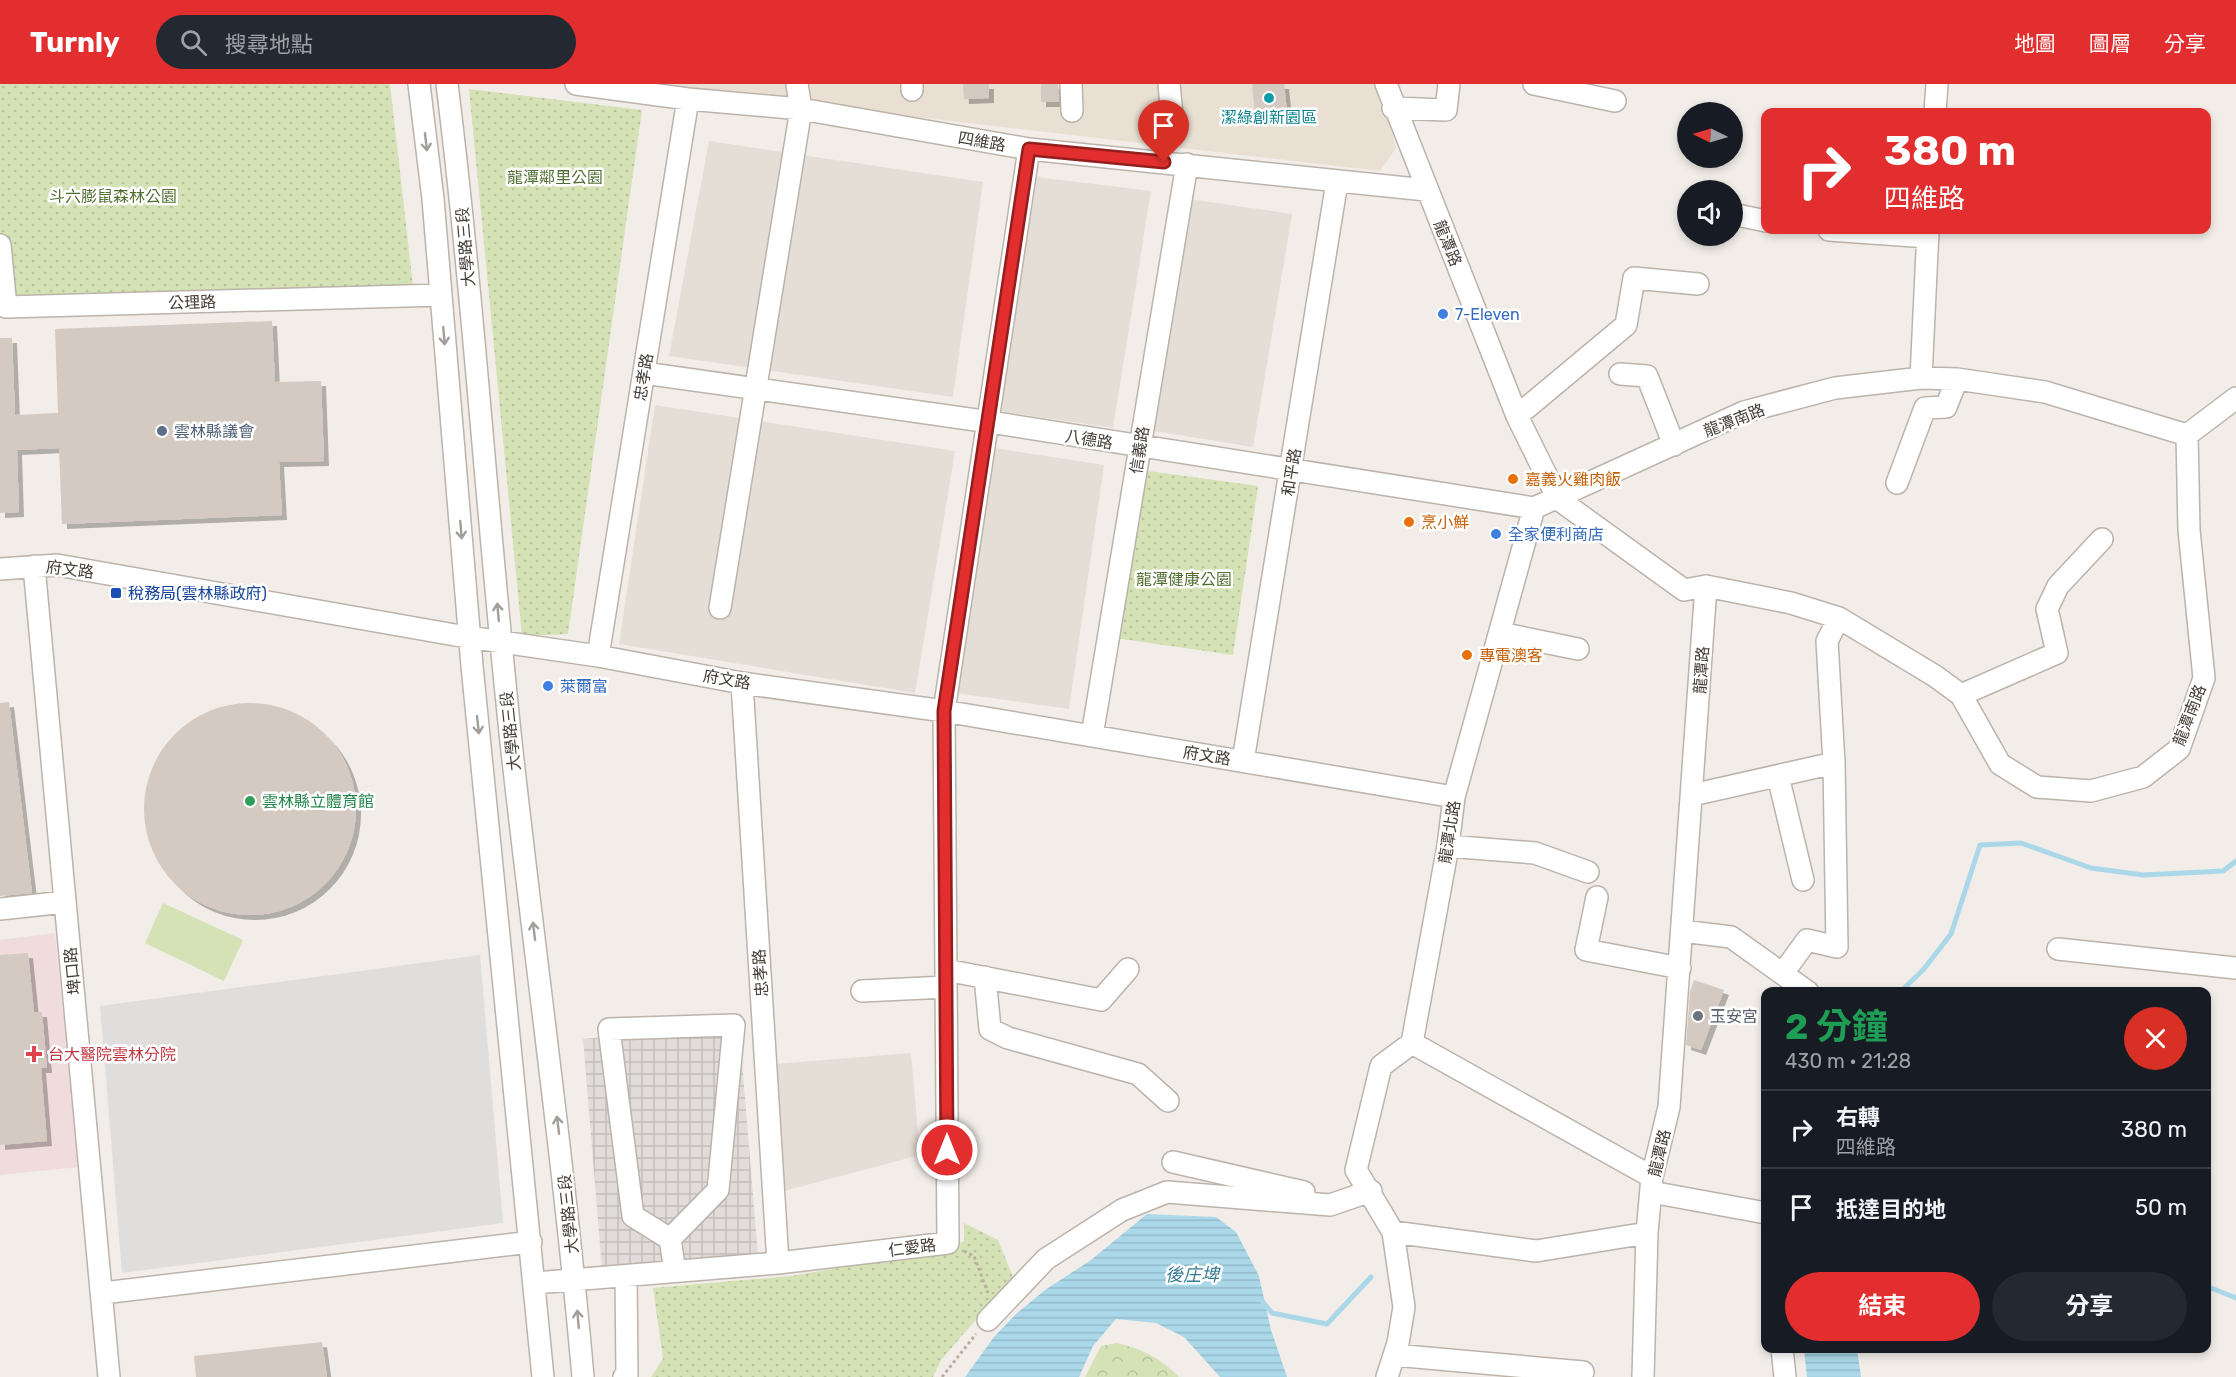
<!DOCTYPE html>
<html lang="zh-TW">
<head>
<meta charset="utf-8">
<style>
	:root { --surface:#171b24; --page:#242831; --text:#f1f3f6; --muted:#9ea1a6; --line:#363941; --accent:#e22e2e }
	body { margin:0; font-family:Rubik,"Noto Sans TC",sans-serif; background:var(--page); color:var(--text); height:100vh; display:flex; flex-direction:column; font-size:22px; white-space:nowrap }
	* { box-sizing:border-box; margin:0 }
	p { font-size:20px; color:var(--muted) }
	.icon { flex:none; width:33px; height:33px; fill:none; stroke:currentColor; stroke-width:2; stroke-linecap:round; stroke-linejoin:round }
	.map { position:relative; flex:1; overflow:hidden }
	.side { position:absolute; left:1761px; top:903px; width:450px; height:366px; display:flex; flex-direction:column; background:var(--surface); border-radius:12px; box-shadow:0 3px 9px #0003 }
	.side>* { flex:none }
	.top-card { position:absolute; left:1761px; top:24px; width:450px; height:126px; border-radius:12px; box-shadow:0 3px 9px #0003; background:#e22e2e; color:#fff; overflow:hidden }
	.needle { width:39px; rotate:275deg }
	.tools { position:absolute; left:1677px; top:18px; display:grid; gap:12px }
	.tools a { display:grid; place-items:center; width:66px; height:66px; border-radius:50%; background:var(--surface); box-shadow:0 3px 9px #0003; font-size:30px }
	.pin { position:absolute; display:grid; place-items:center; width:51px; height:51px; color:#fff; margin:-62px -26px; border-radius:50% 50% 50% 0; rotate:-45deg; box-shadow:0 0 6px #0007 }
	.pin .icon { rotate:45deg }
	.me { position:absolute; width:66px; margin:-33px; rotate:0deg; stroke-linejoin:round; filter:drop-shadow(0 0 4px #0008) }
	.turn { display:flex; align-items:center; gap:21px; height:126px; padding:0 24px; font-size:27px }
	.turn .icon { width:78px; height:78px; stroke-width:2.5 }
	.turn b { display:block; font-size:42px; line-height:51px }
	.round { display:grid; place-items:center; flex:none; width:63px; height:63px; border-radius:32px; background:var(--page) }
	.overview { display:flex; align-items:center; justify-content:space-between; height:102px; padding:0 24px }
	h1 { font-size:36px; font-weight:700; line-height:45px; color:#1e9e55 }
	.action { display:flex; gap:12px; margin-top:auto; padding:12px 24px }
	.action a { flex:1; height:69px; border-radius:36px; background:var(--accent); color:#fff; font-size:24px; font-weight:700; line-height:69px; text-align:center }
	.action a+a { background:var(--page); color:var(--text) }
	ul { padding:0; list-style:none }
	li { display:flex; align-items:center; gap:18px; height:78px; padding:0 24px; border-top:2px solid var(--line) }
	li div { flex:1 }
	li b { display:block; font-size:22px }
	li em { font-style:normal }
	header { display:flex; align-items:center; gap:36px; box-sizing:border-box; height:84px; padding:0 30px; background:var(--accent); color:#fff }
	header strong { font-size:28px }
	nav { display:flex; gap:33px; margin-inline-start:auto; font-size:21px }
	.search { width:420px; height:54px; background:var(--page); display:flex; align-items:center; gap:15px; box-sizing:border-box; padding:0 21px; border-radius:33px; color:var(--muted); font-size:22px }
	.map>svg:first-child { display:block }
	.residential { fill:#e5ded6 }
	.industrial { fill:url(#industrial-grid) }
	.education { fill:#e9e0d3 }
	.medical { fill:#f1dcdd }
	.forest { fill:url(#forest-crowns) }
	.park { fill:url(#park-dots) }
	.pitch { fill:#d4e2b5 }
	.parking { fill:#e0dedc }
	.water { fill:url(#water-rules) }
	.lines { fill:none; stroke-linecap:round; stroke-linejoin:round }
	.stream { stroke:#aad8e8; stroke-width:5 }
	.building { fill:#d5cac1; filter:url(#shadow) }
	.minor-casing { stroke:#bcb3ab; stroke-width:24 }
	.path { stroke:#bcad9e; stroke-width:3; stroke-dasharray:3 3; stroke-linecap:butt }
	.minor { stroke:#fff; stroke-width:21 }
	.oneway { stroke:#a29e9b }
	.route-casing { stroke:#931e1e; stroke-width:15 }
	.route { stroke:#e22e2e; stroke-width:10 }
	.culture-dot { fill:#0f9aa8; stroke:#fff; stroke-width:2 }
	.shop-dot { fill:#3f7fe0; stroke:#fff; stroke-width:2 }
	.service-dot { fill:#5c6f8a; stroke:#fff; stroke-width:2 }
	.food-dot { fill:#e8710a; stroke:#fff; stroke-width:2 }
	.transit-dot { fill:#1a4fb4; stroke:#fff; stroke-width:2 }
	.leisure-dot { fill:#2e9e5b; stroke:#fff; stroke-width:2 }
	.worship-dot { fill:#6b7280; stroke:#fff; stroke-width:2 }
	.health-dot { fill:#e0444e; stroke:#fff; stroke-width:2 }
	.labels { text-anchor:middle; stroke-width:5; stroke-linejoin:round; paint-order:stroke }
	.culture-label { font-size:16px; fill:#0d838f; stroke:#fff }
	.street-label { font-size:16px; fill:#443d37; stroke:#fff }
	.park-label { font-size:16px; fill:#527031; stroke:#fff }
	.shop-label { font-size:16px; fill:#366cbe; stroke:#fff; text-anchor:start }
	.service-label { font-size:16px; fill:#4e5e75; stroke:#fff; text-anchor:start }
	.food-label { font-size:16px; fill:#c56008; stroke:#fff; text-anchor:start }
	.transit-label { font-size:16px; fill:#164399; stroke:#fff; text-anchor:start }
	.leisure-label { font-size:16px; fill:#27864d; stroke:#fff; text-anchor:start }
	.worship-label { font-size:16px; fill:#5b616d; stroke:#fff; text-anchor:start }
	.health-label { font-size:16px; fill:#be3a42; stroke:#fff; text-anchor:start }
	.water-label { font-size:18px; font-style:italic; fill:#387c95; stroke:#fff }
</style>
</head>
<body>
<header>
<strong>Turnly</strong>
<div class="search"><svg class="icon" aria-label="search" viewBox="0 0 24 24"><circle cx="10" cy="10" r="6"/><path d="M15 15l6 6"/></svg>搜尋地點</div>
<nav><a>地圖</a><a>圖層</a><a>分享</a></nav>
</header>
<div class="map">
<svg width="2236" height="1293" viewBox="0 0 2236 1293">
	<defs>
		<pattern id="industrial-grid" width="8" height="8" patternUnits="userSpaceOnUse" patternTransform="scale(1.5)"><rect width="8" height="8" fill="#e1dcd9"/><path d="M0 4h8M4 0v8" fill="none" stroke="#c2bebb"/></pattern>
		<pattern id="forest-crowns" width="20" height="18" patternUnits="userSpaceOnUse" patternTransform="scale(1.5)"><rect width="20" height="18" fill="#d4e2b5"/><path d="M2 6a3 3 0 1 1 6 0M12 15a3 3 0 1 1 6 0" fill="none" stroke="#b7c39c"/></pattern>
		<pattern id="park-dots" width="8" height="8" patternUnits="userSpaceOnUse" patternTransform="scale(1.5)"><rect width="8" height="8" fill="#d4e2b5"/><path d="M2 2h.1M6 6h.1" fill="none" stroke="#b7c39c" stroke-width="1.8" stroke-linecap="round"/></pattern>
		<pattern id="water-rules" width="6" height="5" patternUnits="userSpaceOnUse" patternTransform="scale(1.5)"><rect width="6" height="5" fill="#aad8e8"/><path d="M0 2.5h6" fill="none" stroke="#94bac8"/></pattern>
		<filter id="shadow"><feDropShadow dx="5" dy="5" stdDeviation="0" flood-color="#0004"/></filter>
	</defs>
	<rect width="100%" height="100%" fill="#f2ede8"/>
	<!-- residential -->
	<path class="residential" d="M 709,57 L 983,98 L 953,313 L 669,272 Z
		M 1037,93 L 1151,107 L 1113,344 L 999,327 Z
		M 1188,115 L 1292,130 L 1253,363 L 1148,346 Z
		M 655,321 L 955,367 L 915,609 L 619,560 Z
		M 994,364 L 1104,381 L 1069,625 L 955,609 Z
		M 911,969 L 920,1071 L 784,1107 L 775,980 Z"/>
	<!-- industrial -->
	<path class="industrial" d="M 739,941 L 758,1172 L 602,1185 L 583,955 Z"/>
	<!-- education -->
	<path class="education" d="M 634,0 L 1378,0 L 1396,64 L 1380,87 Z"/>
	<!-- medical -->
	<path class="medical" d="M 55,849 L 79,1083 L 0,1091 L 0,856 Z"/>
	<!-- forest -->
	<path class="forest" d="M 1117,1259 C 1143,1265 1160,1274 1179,1293 L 1085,1293 L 1101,1262 Z"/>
	<!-- park -->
	<path class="park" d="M 0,0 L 390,0 L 415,220 L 0,226 Z
		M 469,5 L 642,26 L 568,550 L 522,552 Z
		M 1141,386 L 1258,402 L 1233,571 L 1115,554 Z
		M 964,1139 L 998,1156 L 1013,1193 L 941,1276 L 933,1293 L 651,1293 L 663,1275 L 653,1204 L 791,1192 L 947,1166 L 964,1157 Z"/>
	<!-- pitch -->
	<path class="pitch" d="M 163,819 L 243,856 L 224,897 L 145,859 Z"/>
	<!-- parking -->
	<path class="parking" d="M 480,871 L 503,1139 L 122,1189 L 100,922 Z"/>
	<!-- water -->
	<path class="water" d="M 1147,1130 L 1216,1133 L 1236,1148 L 1259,1192 L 1271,1246 L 1287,1293 L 1220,1293 L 1184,1253 L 1156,1239 L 1116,1235 L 1093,1262 L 1079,1293 L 965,1293 L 994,1253 L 1016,1230 L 1045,1206 L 1091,1176 Z
		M 1804,1265 L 1857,1265 L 1861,1293 L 1807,1293 Z"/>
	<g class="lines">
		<!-- stream -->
		<path class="stream" d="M 1900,908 L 1923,886 L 1951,850 L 1980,761 L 2021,759 L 2091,784 L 2143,791 L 2223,787 L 2236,777
			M 2206,1202 L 2236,1214
			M 1262,1217 L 1272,1229 L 1327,1240 L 1371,1193"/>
	</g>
	<!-- building -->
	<path class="building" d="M 963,0 L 989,0 L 989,14 L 964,15 Z
		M 1041,0 L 1058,0 L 1059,18 L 1041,18 Z
		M 1252,0 L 1284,0 L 1287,27 L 1255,30 Z
		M 272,237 L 275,298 L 321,297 L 324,377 L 279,378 L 282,431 L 62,440 L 59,364 L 17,366 L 19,428 L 0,429 L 0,254 L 12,254 L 15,331 L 58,329 L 55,245 Z
		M 9,618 L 32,809 L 0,812 L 0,619 Z
		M144 725a106 106 0 1 1 212 0a106 106 0 1 1-212 0Z
		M 28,869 L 34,928 L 42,928 L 47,984 L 41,984 L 47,1057 L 0,1061 L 0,871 Z
		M 1694,896 L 1724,906 L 1701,966 L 1686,961 L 1690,908 Z
		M 322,1258 L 327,1293 L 196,1293 L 194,1272 Z"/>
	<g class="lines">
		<!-- minor casing -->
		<g class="minor-casing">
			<path id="minor" d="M 419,0 L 433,115 L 472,582 L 543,1293
				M 447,0 C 475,225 488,451 513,676 C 536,882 565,1087 583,1293
				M 576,0 L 688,15 L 801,25 L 1029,65 L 1426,106
				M 912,0 L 912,6
				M 1071,0 L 1072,27
				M 1169,0 L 1173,42
				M 1386,0 L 1517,332 L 1558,415 L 1684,506 L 1706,502 L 1669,1023 L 1652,1093 L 1647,1149 L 1643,1293
				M 1534,0 L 1615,17
				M 1393,24 L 1446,26 L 1449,0
				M 1935,28 L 1937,0
				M 1732,130 L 1766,137
				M 1829,146 L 1928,153
				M 0,161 L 6,223 L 441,211
				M 644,289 L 990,338 L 1534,424
				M 1620,290 L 1647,292 L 1674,361
				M 1921,294 L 1928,146
				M 1517,332 L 1626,241 L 1634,194 L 1698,200
				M 2187,351 L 2236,314
				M 1897,399 L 1925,324 L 1946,323 L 1957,295
				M 34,482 L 109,1293
				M 0,485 L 57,481 L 455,551 L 598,572 L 742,599 L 944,627 L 1454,713
				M 720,524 L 801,25 L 797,0
				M 1500,549 L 1578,565
				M 598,572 L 688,15
				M 742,599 L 778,1179
				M 1961,611 L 2057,569 L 2047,525 L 2058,502 L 2102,455
				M 1092,652 L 1187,80
				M 1243,677 L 1337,98
				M 1778,692 L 1803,796
				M 1692,711 L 1834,679
				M 1448,762 L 1535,769 L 1588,788
				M 1597,813 L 1586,866 L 1680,884
				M 0,825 L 65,818
				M 1682,847 L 1731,853 L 1808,908
				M 2058,865 L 2236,884
				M 946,886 L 1101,916 L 1128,885
				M 1783,889 L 1807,856 L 1837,863 L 1834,679 L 1827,557 L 1839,534
				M 985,893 L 990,945 L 1008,954 L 1138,990 L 1168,1017
				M 862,907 L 946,903
				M 1412,959 L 1652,1093
				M 1173,1078 L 1304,1108
				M 1651,1108 L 1766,1129
				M 1393,1148 L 1536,1167 L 1647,1149
				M 670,1155 L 718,1106 L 734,941 L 609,945 L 633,1132 L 670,1155 L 675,1187
				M 535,1199 L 778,1179 L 948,1159 L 944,627 L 1029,65
				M 103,1209 L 531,1158
				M 988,1236 L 1046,1175 L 1122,1126 L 1167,1108 L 1330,1121 L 1371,1107
				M 1782,1264 L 1785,1293
				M 1394,1271 L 1583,1288
				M 624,1293 L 627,1291 L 626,1192
				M 1387,1293 L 1398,1259 L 1404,1223 L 1393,1148 L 1356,1086 L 1381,982 L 1412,959 L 1448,762 L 1454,713 L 1534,424 L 1744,328 L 1835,304 L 1921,294 L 1957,295 L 2045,308 L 2187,351 L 2189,446 L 2204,594 L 2179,665 L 2143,693 L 2091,707 L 2037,703 L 2000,680 L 1961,611 L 1935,592 L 1839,534 L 1791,519 L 1706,502"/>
		</g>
		<!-- path -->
		<path class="path" d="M 964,1167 L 974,1172 L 988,1209
			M 942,1293 L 976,1250"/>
		<!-- minor -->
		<use href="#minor" class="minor"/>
	</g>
	<!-- one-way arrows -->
	<defs><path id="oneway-shaft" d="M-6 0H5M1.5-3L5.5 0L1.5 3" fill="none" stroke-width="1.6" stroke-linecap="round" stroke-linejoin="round" transform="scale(1.5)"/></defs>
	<g class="oneway">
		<use href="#oneway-shaft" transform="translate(426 58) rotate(83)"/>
		<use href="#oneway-shaft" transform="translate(444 252) rotate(85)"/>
		<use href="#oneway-shaft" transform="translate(461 446) rotate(85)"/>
		<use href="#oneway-shaft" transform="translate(498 528) rotate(-95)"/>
		<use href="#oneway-shaft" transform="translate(478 641) rotate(84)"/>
		<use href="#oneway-shaft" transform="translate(534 847) rotate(-97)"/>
		<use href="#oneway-shaft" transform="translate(558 1041) rotate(-97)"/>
		<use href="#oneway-shaft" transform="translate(578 1235) rotate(-95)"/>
	</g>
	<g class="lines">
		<!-- route casing -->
		<g class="route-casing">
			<path id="route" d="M 947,1066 L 944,627 L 1029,65 L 1164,78"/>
		</g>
		<!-- route -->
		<use href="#route" class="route"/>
	</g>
	<!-- markers -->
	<circle class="culture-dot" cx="1269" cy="14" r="6"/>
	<g class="shop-dot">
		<circle cx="1443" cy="230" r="6"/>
		<circle cx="1496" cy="450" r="6"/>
		<circle cx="548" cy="602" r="6"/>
	</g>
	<circle class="service-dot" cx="162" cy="347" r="6"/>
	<g class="food-dot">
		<circle cx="1513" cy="395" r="6"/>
		<circle cx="1409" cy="438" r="6"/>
		<circle cx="1467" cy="571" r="6"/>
	</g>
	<rect class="transit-dot" x="110" y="503" width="12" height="12" rx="3"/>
	<circle class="leisure-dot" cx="250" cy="717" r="6"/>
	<circle class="worship-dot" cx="1698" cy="932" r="6"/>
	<path class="health-dot" d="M31 961h6v6h6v6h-6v6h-6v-6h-6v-6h6z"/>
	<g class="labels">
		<!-- culture labels -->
		<g class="culture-label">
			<text x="1269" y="39">潔綠創新園區</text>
		</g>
		<!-- street labels -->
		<g class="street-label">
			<text transform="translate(982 57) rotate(10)" y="6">四維路</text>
			<text transform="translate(1448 159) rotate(68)" y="6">龍潭路</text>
			<text transform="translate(465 163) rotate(-95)" y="6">大學路三段</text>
			<text transform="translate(192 218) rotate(-2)" y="6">公理路</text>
			<text transform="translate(643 293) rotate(-81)" y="6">忠孝路</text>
			<text transform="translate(1734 336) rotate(-21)" y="6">龍潭南路</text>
			<text transform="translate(1089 355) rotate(9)" y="6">八德路</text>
			<text transform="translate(1139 366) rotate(-81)" y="6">信義路</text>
			<text transform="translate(1291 388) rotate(-81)" y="6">和平路</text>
			<text transform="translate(70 485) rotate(7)" y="6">府文路</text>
			<text transform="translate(1701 586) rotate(-86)" y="6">龍潭路</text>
			<text transform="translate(727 595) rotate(10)" y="6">府文路</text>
			<text transform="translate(2189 631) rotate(-69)" y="6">龍潭南路</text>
			<text transform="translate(510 647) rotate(-96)" y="6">大學路三段</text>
			<text transform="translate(1207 671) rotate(9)" y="6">府文路</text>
			<text transform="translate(1449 748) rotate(-81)" y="6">龍潭北路</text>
			<text transform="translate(72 887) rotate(-96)" y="6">埤口路</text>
			<text transform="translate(760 889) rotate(-94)" y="6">忠孝路</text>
			<text transform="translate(1659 1069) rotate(-77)" y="6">龍潭路</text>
			<text transform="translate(568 1130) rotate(-96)" y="6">大學路三段</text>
			<text transform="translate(912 1163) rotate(-7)" y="6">仁愛路</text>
		</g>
		<!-- park labels -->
		<g class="park-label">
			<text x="555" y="99">龍潭鄰里公園</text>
			<text x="113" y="118">斗六膨鼠森林公園</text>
			<text x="1184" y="501">龍潭健康公園</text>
		</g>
		<!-- shop labels -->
		<g class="shop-label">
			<text x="1455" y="236">7-Eleven</text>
			<text x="1508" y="456">全家便利商店</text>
			<text x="560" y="608">萊爾富</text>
		</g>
		<!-- service labels -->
		<g class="service-label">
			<text x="174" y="353">雲林縣議會</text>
		</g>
		<!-- food labels -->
		<g class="food-label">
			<text x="1525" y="401">嘉義火雞肉飯</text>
			<text x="1421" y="444">烹小鮮</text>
			<text x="1479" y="577">專電澳客</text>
		</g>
		<!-- transit labels -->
		<g class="transit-label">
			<text x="128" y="515">稅務局(雲林縣政府)</text>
		</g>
		<!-- leisure labels -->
		<g class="leisure-label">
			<text x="262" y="723">雲林縣立體育館</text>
		</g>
		<!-- worship labels -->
		<g class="worship-label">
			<text x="1710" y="938">玉安宮</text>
		</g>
		<!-- health labels -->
		<g class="health-label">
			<text x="48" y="976">台大醫院雲林分院</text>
		</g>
		<!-- water labels -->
		<g class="water-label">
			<text x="1192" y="1197">後庄埤</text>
		</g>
	</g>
</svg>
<div class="tools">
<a><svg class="needle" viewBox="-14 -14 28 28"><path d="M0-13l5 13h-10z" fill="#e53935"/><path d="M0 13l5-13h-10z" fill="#9ea1a6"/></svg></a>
<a><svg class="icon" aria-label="sound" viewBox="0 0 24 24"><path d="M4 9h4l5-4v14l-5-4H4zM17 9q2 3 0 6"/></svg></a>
</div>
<div class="pin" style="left:1164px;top:78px;background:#d93025"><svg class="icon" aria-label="arrive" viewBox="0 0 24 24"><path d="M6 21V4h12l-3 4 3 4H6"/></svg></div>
<svg class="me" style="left:947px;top:1066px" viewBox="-20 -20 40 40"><circle r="17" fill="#e22e2e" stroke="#fff" stroke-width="3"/><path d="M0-11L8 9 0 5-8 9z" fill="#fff"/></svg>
<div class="top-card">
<div class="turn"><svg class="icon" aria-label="right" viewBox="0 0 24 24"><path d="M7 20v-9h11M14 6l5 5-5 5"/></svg><div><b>380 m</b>四維路</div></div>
</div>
<section class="side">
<div class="overview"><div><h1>2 分鐘</h1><p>430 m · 21:28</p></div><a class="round" style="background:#d93025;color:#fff"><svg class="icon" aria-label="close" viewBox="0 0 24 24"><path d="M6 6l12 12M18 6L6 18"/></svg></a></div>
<ul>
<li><svg class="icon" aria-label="right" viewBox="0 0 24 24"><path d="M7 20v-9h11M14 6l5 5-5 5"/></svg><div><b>右轉</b><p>四維路</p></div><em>380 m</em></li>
<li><svg class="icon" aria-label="arrive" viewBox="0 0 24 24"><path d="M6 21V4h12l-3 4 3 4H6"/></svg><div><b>抵達目的地</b></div><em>50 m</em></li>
</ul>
<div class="action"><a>結束</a><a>分享</a></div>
</section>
</div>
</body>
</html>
